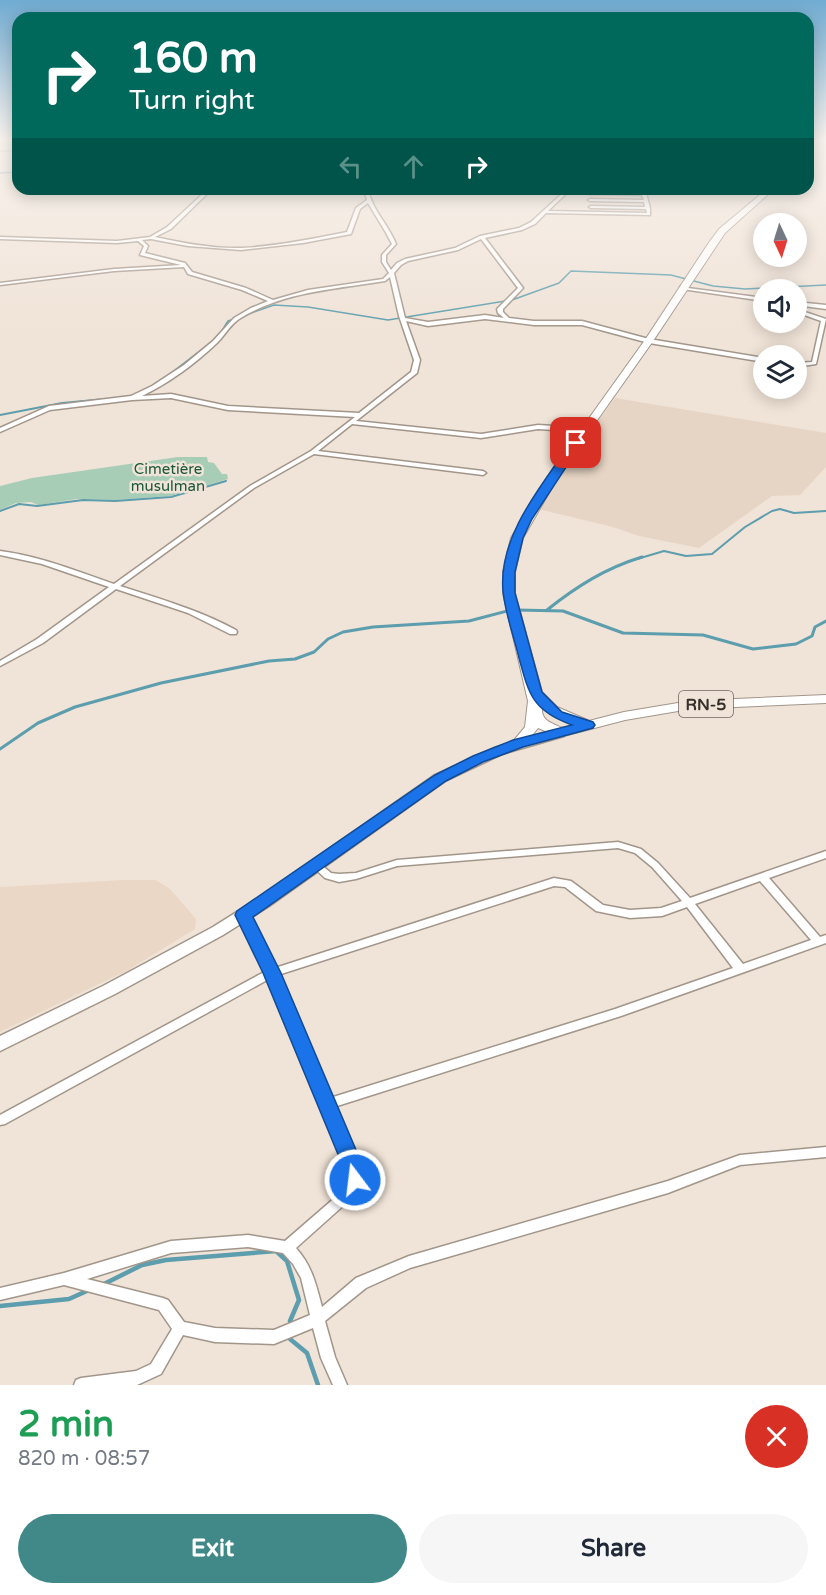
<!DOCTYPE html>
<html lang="en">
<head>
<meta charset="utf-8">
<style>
	:root { --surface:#fff; --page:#f6f6f7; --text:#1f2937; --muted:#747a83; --accent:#418988 }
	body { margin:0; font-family:"Varela Round",sans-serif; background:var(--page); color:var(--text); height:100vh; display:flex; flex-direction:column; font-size:22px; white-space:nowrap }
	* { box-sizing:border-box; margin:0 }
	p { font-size:20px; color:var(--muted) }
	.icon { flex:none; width:33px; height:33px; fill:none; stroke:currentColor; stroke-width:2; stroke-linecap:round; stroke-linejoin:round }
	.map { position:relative; height:1385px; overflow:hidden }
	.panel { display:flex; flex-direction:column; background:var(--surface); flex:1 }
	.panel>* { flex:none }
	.hud { position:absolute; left:12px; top:12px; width:802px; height:183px; border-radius:18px; box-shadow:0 3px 15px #0003; background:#00695c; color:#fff; overflow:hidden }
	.needle { width:39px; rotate:176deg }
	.fabs { position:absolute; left:753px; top:213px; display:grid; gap:12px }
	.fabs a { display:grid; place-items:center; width:54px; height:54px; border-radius:50%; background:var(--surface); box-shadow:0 3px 15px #0003; font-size:30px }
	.pin { position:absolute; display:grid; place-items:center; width:51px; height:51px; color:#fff; margin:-26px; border-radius:12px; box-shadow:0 3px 9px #0006 }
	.me { position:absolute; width:66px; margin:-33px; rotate:345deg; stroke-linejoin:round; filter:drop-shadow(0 0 4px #0008) }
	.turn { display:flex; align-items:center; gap:21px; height:126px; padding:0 18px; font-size:27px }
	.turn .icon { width:78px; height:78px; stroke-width:2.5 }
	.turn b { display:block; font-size:42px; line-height:51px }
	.lanes { display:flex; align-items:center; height:57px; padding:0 18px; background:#0003; justify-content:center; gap:30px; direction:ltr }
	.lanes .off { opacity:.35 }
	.round { display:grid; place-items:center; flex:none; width:63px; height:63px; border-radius:32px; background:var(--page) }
	.headline { display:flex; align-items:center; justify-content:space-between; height:102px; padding:0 18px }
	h1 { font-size:36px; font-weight:700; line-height:45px; color:#1e9e55 }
	.action { display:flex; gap:12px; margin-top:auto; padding:12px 18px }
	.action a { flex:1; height:69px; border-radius:36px; background:var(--accent); color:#fff; font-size:24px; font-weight:700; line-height:69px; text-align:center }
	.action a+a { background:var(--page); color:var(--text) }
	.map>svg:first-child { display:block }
	.built { fill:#ead7c6 }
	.medical { fill:#e6d5c4 }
	.green { fill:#a7cdb6 }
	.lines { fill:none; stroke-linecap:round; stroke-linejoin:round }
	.stream-far3 { stroke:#5c9dae; stroke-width:1.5 }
	.stream-far2 { stroke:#5c9dae; stroke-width:2 }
	.stream-far1 { stroke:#5c9dae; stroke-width:3 }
	.stream { stroke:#5c9dae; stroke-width:4.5 }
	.street-casing { stroke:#a2968b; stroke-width:3 }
	.secondary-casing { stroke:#a2968b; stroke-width:3 }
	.primary-casing { stroke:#a2968b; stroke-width:2 }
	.street { fill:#fff; fill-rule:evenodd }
	.secondary { fill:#fff; fill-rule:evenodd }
	.primary { fill:#fff; fill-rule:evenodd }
	.route { fill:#1a73e8; stroke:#114b97; stroke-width:1.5 }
	.labels { text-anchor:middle; stroke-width:5; stroke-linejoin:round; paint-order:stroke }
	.far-park-label { font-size:15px; fill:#19583a; stroke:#f0e3d7 }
	.shield { fill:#f0e3d7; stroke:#6d665f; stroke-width:1.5 }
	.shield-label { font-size:16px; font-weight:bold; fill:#35302c }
</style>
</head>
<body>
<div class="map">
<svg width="826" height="1385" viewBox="0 0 826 1385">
	<rect width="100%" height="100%" fill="#f0e3d7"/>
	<!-- built -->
	<path class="built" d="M 124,880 L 155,880 L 169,888 L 196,919 L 195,929 L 128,970 L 0,1032 L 0,887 Z"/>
	<!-- medical -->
	<path class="medical" d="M 615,398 L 826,433 L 826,467 L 800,495 L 772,496 L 699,548 L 639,536 L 613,527 L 538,509 L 555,481 Z"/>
	<!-- green -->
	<path class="green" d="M 178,457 L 207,457 L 208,462 L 214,463 L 222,474 L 227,474 L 228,479 L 170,496 L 115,500 L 77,499 L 38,505 L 31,502 L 16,503 L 0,510 L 0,486 L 32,478 Z"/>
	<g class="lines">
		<!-- stream-far3 -->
		<path class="stream-far3" d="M 0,151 L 18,151
			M 0,173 L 18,172
			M 162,380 L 218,337 L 228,321 L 274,305 L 308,307 L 388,320 L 512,300 L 559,283 L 571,271 L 671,275 L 713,286 L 745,289 L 826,285"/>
		<!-- stream-far2 -->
		<path class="stream-far2" d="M 0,415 L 62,403 L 106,399
			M 0,511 L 19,504 L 37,506 L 83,500 L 115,501 L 171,497 L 226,481
			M 637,559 L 664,551 L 686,556 L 712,554 L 745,527 L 772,511 L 780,509 L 794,513 L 826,511"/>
		<!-- stream-far1 -->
		<path class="stream-far1" d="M 517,610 L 563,611 L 623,633 L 703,635 L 753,649 L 796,644 L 812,636 L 815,627 L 826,621
			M 547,610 C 577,586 606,568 642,557
			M 0,749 L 38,723 L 75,707 L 161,683 L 269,661 L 295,659 L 314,652 L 328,639 L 343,632 L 373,627 L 469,621 L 511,610"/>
		<!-- stream -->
		<path class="stream" d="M 104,1284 L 142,1265 L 166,1260 L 276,1251 L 287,1261 L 299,1300 L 290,1321
			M 0,1306 L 69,1299 L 89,1290
			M 290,1339 L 307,1353 L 318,1385"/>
		<!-- street casing -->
		<g class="street-casing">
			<path id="street" d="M 208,189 L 212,189 L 171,229 L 155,237 C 182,243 215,249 242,248 C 277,246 313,239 347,232 L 356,208 L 367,200 L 364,189 L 368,189 C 372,210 388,224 396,244 L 386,255 L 386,262 L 391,270 L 397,263 L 405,259 L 455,248 L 480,236 L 519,228 L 531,222 L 567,189 L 571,189 L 548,211 L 647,213 L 646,209 L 591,208 L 589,207 L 591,206 L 645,207 L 644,202 L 590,201 L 588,200 L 590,199 L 644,200 L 642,195 L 589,194 L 587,193 L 589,192 L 642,193 L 641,189 L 645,189 L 650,208 L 650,215 L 546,213 L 535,224 L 522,230 L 485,238 L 523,288 L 503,309 L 503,312 L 509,318 L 534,321 L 582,321 L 649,339 L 764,358 L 764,362 L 649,343 L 582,325 L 534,325 L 485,319 L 428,326 L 406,321 L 420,360 L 417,373 L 356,421 L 481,434 L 538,425 L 586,428 L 589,430 L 586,432 L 538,429 L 481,438 L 352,424 L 318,451 L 483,471 L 486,473 L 483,475 L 314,454 L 254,488 L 120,586 C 160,599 199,610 236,630 L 237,632 L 236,634 L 230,634 L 188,613 L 116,589 L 43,643 L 0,666 L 0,661 L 37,639 L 109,587 L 42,564 L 0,555 L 0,551 C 40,556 76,571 114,584 L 250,486 L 311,451 L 355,417 L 228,410 L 171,398 L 132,400 L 50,410 L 0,432 L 0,428 L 49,406 L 131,396 L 152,386 L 184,365 L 213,341 L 234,318 L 251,308 L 268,301 L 242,290 L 188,274 L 184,267 L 114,271 L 0,285 L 0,283 L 114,269 L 181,265 L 140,255 L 144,246 L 138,241 L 117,243 L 0,239 L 0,237 L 117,241 L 150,237 L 167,227 ZM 368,203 L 385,231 L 392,244 L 382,255 L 382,262 L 389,273 L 383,279 L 308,290 L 273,300 L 246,288 L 192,272 L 185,263 L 145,253 L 148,246 L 142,240 L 151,239 L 188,246 L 241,250 L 303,243 L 351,234 L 360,209 ZM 481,239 L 518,288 L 497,309 L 498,313 L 504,318 L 485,315 L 428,322 L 405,318 L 394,273 L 401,265 L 408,261 L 458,250 ZM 390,277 L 399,316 L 414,360 L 411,372 L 359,413 L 228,406 L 171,394 L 142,396 C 169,383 195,364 217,343 C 225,335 230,325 239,319 C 282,292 335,289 385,281 Z
				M 680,287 L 764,298 L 764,301 L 682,289 L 680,289 Z
				M 796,302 L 826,305 L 826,309 L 796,305 Z
				M 796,309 L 826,319 L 816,364 L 796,367 L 796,363 L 812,362 L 821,321 L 796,312 Z
				M 618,842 L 641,849 L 658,863 L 690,898 L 826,851 L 826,858 L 769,878 L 820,937 L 826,935 L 826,943 L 621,1016 L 334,1107 L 358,1164 L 361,1181 L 353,1197 L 296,1248 C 312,1266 316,1284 322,1307 L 356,1278 L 409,1256 L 668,1181 L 740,1155 L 826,1147 L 826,1157 L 740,1165 L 668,1193 L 410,1268 L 366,1288 L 325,1321 L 335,1357 L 347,1385 L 333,1385 L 321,1358 L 313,1328 L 274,1344 L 215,1342 L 183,1335 L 161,1374 L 137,1385 L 74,1385 L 76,1380 L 81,1378 L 136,1371 L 151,1364 L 172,1329 L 159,1310 L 64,1285 L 0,1300 L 0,1288 L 64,1273 L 171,1241 L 248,1235 L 285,1241 L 345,1189 L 349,1181 L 346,1164 L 269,979 L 5,1124 L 0,1125 L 0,1115 L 266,971 L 238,915 L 239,912 L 243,911 L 247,912 L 275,968 L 554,878 L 571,881 L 603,905 L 630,910 L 661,908 L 682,901 L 652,867 L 635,853 L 618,848 L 397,866 L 356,879 L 339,882 L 325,878 L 311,865 L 313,863 L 319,863 L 331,873 L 339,874 L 356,873 L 397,860 ZM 760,881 L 811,940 L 743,964 L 695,904 ZM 554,886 L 565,887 L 596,911 L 630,918 L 662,916 L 687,907 L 733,968 L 615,1009 L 330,1098 L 278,975 ZM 248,1247 L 283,1253 L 293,1264 L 301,1278 L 310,1315 L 274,1330 L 215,1328 L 184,1322 L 168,1300 L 163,1298 L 87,1279 L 171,1253 Z"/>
		</g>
		<!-- secondary casing -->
		<g class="secondary-casing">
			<path id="secondary" d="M 560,729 L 566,733 L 564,736 L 502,754 L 445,781 L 269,906 L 223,935 L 115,994 L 0,1051 L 0,1036 L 103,986 L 213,927 L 259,898 L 435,775 L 494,748 Z"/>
		</g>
		<!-- primary casing -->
		<g class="primary-casing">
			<path id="primary" d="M 811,140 L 817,140 L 818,144 L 808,156 Z
				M 767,189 L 774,189 L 725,233 L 653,341 L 562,470 L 523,538 L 515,572 L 515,593 L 542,692 L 557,707 L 585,719 L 589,721 L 624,712 L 690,701 L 826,695 L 826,703 L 690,709 L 625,720 L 560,737 L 538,728 L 523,747 L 513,747 L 511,744 L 525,727 L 528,701 L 503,593 L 503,572 L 511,538 L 552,470 L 645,340 L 708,244 L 719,229 ZM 542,708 L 554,716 L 574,725 L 562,728 C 552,723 541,721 542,708 Z"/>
		</g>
		<!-- street -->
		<use href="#street" class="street"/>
		<!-- secondary -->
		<use href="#secondary" class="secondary"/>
		<!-- primary -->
		<use href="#primary" class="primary"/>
	</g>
	<!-- sky -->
	<linearGradient id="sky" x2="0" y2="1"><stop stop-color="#70abd1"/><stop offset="0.42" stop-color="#f8f2ed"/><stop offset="1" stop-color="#f8f2ed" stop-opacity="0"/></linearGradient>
	<rect width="826" height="334" fill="url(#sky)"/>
	<!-- route -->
	<path class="route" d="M 573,440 L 582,443 L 532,519 L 523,538 L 515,572 L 515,593 L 542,692 L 562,712 L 593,722 L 595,725 L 593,728 L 523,747 L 483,762 L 446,781 L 253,917 L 281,973 L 362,1164 L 365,1180 L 362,1187 L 355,1190 L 348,1187 L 342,1164 L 263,973 L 235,915 L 237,911 L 435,775 L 473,756 L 513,740 L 572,725 C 533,711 529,695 519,658 C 514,637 505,613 503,591 C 498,535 543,484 573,440 Z"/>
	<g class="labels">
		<!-- far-park labels -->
		<g class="far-park-label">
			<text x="168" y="474">Cimetière<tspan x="168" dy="17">musulman</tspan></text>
		</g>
		<!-- shield labels -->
		<rect class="shield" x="679" y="691" width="54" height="26" rx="4.5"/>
		<g class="shield-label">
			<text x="706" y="710">RN-5</text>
		</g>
	</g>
</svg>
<div class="fabs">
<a><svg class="needle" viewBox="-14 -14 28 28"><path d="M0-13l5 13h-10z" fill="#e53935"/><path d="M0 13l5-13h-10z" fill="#747a83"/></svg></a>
<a><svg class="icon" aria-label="sound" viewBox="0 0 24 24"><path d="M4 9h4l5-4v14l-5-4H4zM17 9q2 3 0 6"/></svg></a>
<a><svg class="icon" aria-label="layers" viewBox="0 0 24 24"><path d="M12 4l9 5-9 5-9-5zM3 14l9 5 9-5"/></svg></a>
</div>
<div class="pin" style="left:576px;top:443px;background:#d93025"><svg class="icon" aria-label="arrive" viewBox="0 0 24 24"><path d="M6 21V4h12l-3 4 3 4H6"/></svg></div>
<svg class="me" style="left:355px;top:1180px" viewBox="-20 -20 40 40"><circle r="17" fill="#1a73e8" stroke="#fff" stroke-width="3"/><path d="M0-11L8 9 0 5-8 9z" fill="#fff"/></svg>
<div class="hud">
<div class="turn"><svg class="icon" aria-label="right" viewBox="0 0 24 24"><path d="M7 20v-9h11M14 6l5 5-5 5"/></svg><div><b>160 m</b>Turn right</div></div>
<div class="lanes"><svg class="icon off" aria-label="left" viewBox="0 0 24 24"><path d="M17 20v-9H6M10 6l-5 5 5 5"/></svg><svg class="icon off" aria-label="ahead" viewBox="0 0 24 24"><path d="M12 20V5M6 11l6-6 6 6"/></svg><svg class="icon" aria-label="right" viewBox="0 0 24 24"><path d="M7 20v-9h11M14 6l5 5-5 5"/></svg></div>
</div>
</div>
<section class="panel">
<div class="headline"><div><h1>2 min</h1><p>820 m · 08:57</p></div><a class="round" style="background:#d93025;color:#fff"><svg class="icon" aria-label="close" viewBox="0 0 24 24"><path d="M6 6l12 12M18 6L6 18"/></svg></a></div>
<div class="action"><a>Exit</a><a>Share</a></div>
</section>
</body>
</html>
